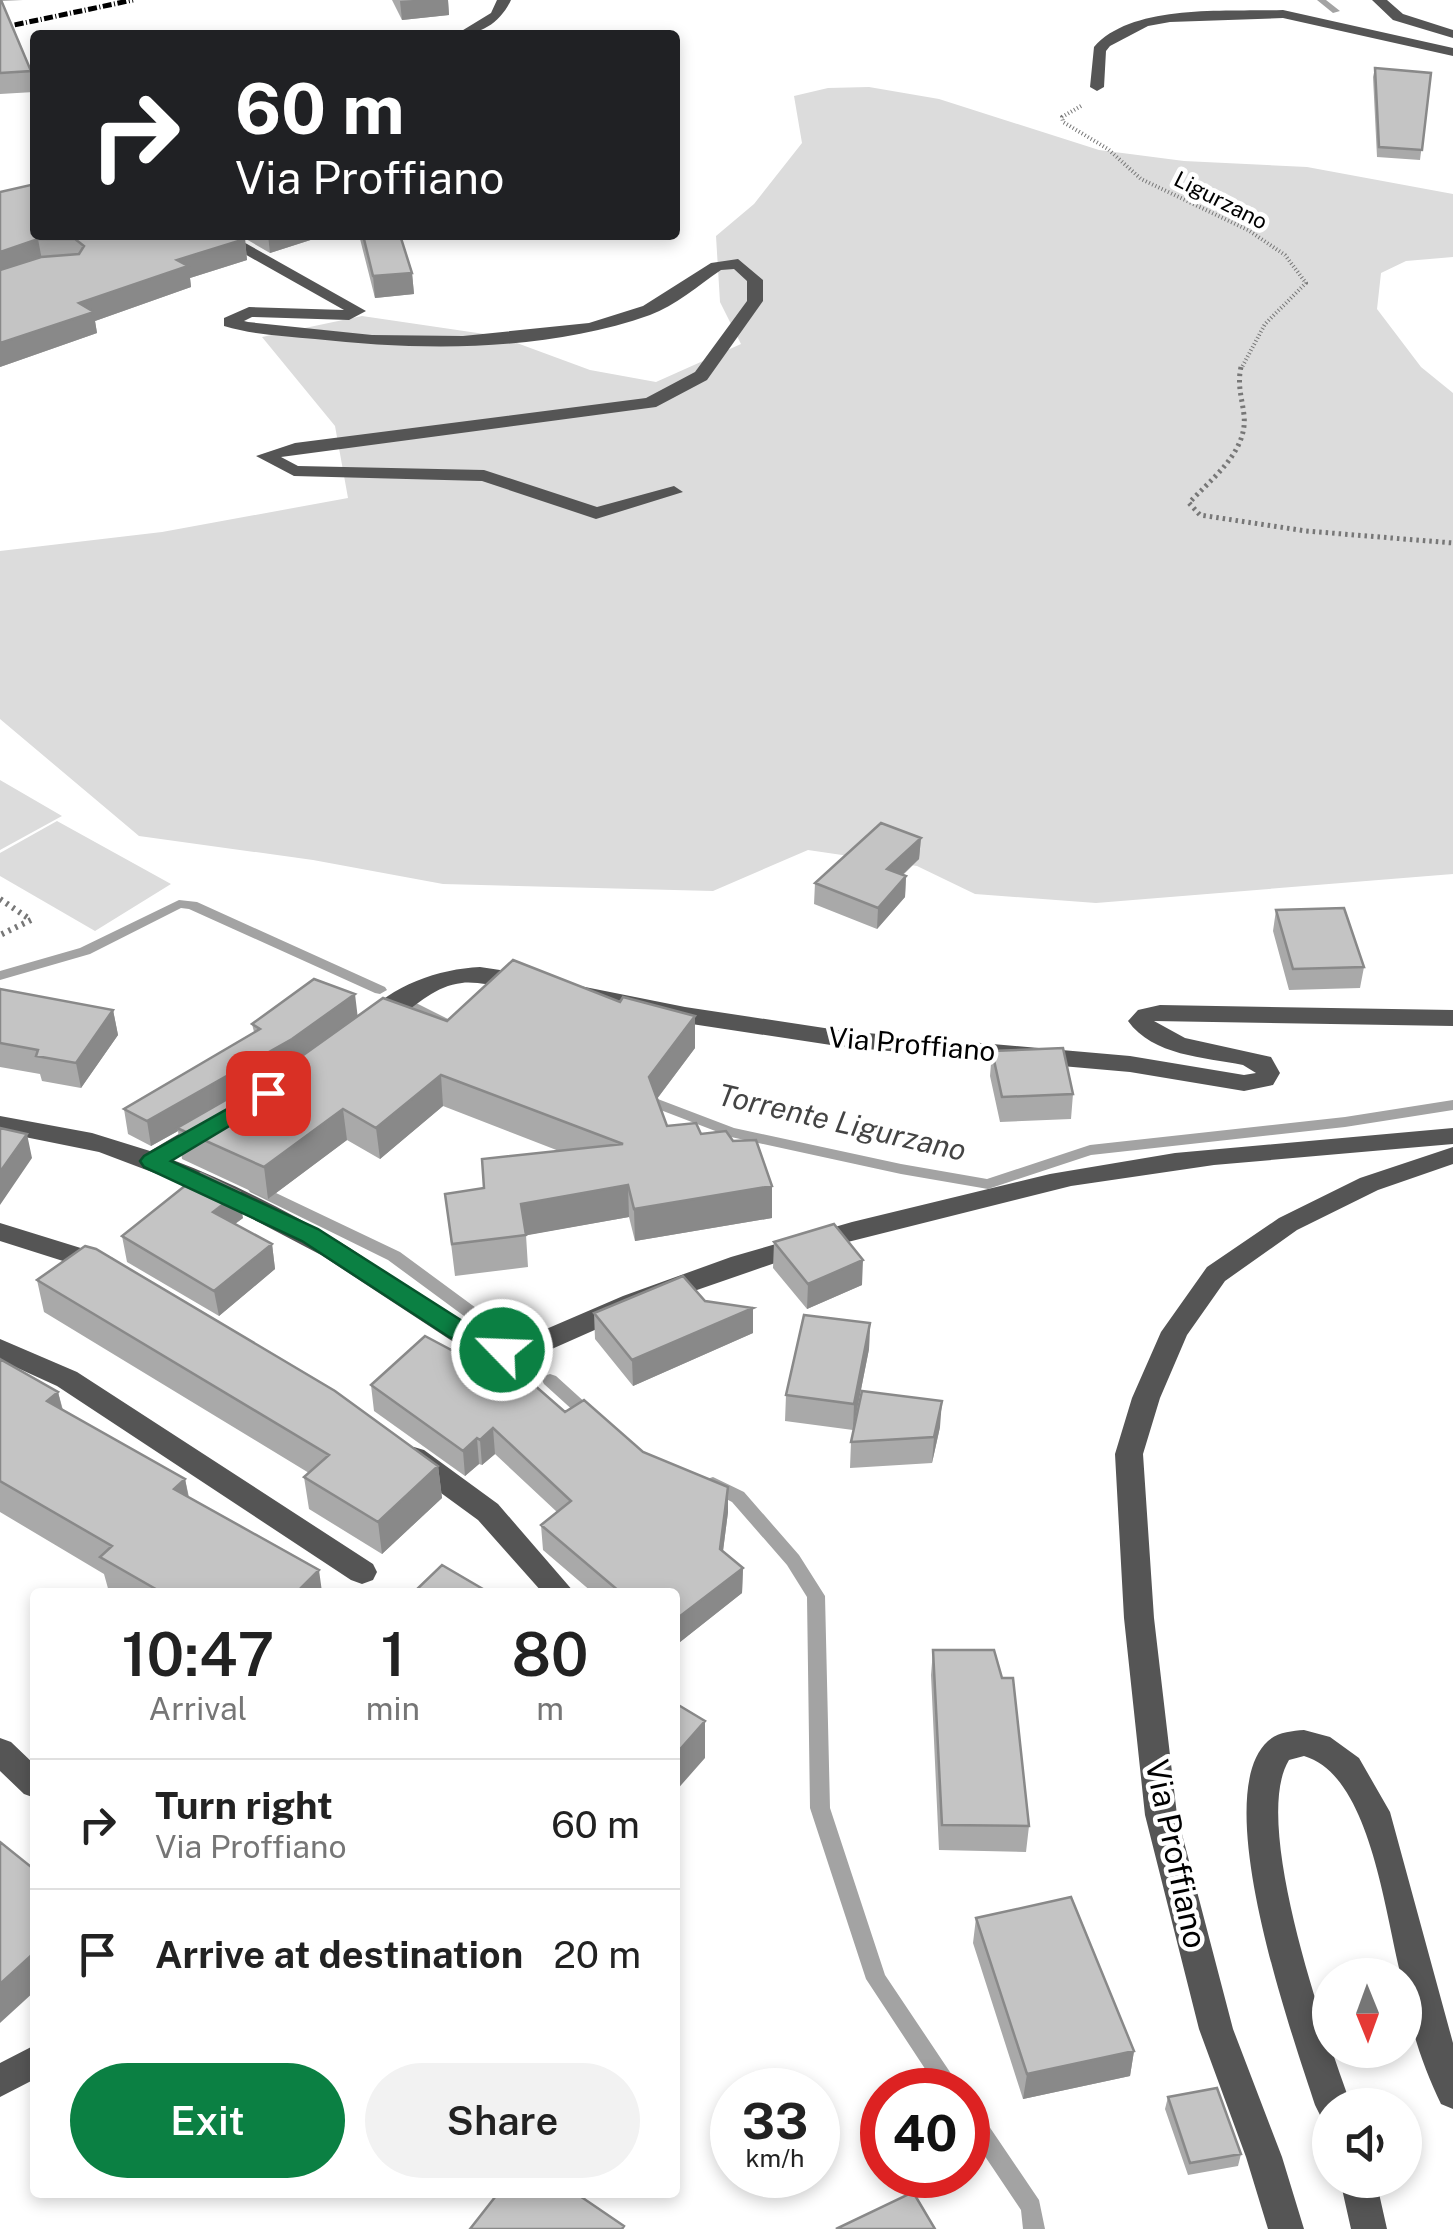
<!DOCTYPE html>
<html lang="en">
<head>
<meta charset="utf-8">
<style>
	:root { --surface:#fff; --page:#f2f2f2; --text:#222; --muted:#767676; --line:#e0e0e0; --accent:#0b8043 }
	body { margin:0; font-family:"Public Sans",sans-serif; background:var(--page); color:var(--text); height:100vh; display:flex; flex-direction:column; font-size:38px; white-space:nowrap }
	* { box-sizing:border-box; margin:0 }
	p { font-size:32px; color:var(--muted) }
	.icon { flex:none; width:55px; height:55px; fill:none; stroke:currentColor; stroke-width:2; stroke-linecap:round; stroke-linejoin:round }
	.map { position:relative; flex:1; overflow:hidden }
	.side { position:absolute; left:30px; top:1588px; width:650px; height:610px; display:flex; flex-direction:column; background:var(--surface); border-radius:10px; box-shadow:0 5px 15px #0003 }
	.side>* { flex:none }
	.hud { position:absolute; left:30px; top:30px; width:650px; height:210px; border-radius:10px; box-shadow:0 5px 15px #0003; background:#202124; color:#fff; overflow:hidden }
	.needle { width:65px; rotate:179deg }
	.tools { position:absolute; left:1312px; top:1958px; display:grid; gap:20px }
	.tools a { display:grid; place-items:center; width:110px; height:110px; border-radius:50%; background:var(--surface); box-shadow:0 5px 15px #0003; font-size:50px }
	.speed { position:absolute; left:710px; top:2068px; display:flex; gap:20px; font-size:50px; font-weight:700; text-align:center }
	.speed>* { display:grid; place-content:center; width:130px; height:130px; border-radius:50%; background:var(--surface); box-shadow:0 5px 15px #0003; line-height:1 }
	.speed small { font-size:25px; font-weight:400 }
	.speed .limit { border:15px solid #d22; background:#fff; color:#111 }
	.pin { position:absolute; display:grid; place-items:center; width:85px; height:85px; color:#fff; margin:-42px; border-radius:20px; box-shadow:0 5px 15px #0006 }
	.me { position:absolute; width:110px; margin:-55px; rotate:294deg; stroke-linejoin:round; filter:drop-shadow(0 0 8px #0008) }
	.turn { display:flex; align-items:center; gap:35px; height:210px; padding:0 40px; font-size:45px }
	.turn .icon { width:130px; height:130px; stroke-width:2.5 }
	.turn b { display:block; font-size:70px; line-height:85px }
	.eta { display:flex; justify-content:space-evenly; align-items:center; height:170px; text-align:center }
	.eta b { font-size:60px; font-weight:600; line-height:70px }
	.cta { display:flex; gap:20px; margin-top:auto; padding:20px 40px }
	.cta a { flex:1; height:115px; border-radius:60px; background:var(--accent); color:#fff; font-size:40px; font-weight:600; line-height:115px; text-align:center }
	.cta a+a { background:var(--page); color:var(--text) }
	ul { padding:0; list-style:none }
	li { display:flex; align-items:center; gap:30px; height:130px; padding:0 40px; border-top:2px solid var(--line) }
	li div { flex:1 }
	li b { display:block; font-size:38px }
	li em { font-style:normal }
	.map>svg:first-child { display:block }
	.green { fill:#dcdcdc }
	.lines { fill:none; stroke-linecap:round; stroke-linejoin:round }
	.stream { fill:#a3a3a3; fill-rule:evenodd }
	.path-far2 { stroke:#777; stroke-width:4; stroke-dasharray:1 2.5; stroke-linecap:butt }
	.path-far1 { stroke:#777; stroke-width:5; stroke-dasharray:2.5 4; stroke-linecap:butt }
	.path { stroke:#777; stroke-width:6; stroke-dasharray:2.5 5; stroke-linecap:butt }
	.minor { fill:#555; fill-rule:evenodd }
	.rail { stroke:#000; stroke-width:5; stroke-dasharray:9 2.5 1 2.5; stroke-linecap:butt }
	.wall { fill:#a9a9a9 }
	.shaded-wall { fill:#898989 }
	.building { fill:#c4c4c4; stroke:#898989; stroke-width:2.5 }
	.route { fill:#0b8043; stroke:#07532c; stroke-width:2.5 }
	.labels { text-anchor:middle; stroke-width:9; stroke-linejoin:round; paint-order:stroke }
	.far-street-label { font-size:22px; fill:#000; stroke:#fff }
	.street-label { font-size:28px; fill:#000; stroke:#fff }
	.water-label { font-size:30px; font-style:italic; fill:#444; stroke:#fff }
	.near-street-label { font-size:32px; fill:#000; stroke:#fff }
</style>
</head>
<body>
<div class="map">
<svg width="1453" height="2229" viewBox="0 0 1453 2229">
	<rect width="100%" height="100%" fill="#fff"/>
	<!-- green -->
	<path class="green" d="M 869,87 L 939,99 L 1099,150 L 1184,161 L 1307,167 L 1453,194 L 1453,257 L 1406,261 L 1381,273 L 1377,309 L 1421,367 L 1453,393 L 1453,874 L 1096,903 L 975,894 L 917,866 L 808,850 L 713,891 L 443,884 L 313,860 L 139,836 L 0,719 L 0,551 L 162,532 L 348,498 L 335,426 L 262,337 L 362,316 L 498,336 L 590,370 L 656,382 L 741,344 L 720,302 L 716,236 L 754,204 L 802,143 L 794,96 L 828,88 Z
		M 0,780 L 62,816 L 0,850 Z
		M 57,821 L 171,884 L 95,931 L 0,876 L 0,853 Z"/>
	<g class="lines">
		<!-- stream -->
		<path class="stream" d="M 1317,0 L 1326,0 L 1340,11 L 1333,13 Z
			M 179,900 L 197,902 L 385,987 L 387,990 L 380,994 L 375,993 L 189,909 L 181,908 L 90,954 L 0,980 L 0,971 L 80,948 Z
			M 412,1001 L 448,1019 L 450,1022 L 448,1025 L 438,1025 L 407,1008 L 405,1005 L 407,1002 Z
			M 642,1093 L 734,1128 L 901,1164 L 987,1179 L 1090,1145 L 1345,1117 L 1453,1100 L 1453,1110 L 1345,1127 L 1091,1155 L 988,1189 L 901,1174 L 731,1137 L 637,1101 L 635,1098 Z
			M 255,1183 L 400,1252 L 510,1333 L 512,1337 L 510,1341 L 498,1341 L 388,1260 L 250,1192 L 247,1188 Z
			M 550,1374 L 556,1376 L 599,1415 L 601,1419 L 599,1423 L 587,1423 L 544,1384 L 542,1380 L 544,1376 Z
			M 713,1477 L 744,1492 L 799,1555 L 825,1596 L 830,1808 L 885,1975 L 962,2090 L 939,2090 L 866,1979 L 810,1808 L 807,1597 L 787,1565 L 732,1502 L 707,1489 L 704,1484 L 707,1479 Z
			M 968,2104 L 976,2107 L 1039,2200 L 1045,2229 L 1023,2229 L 1021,2210 L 968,2131 Z"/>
		<!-- path-far2 -->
		<path class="path-far2" d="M 1081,106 L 1062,117 L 1063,122 L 1108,149 L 1141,179 L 1248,230 L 1285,255 L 1306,283 L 1265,324 L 1241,369"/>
		<!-- path-far1 -->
		<path class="path-far1" d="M 1241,367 C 1237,385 1242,398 1244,415 C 1248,452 1211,479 1189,503 L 1200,515 L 1306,531 L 1453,543"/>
		<!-- path -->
		<path class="path" d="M 0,899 L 31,920 L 0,935"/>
		<!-- minor -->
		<path class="minor" d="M 497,0 L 511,0 C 500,23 481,35 455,35 L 491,13 Z
			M 1372,0 L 1387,0 L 1403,14 L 1453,30 L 1453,38 L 1393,20 Z
			M 1283,10 L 1453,48 L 1453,56 L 1283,18 L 1170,22 L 1148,26 L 1110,46 L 1106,51 L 1104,87 L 1097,91 L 1090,87 L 1094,47 C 1132,3 1229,12 1283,10 Z
			M 211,235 L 231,235 L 366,311 L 349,320 L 252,317 L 244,321 L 248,322 L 372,335 L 463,336 L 589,323 L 643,306 L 711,263 L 738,259 L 763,280 L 763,301 L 707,380 L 656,407 L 281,457 L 298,466 L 484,470 L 597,507 L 674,486 L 683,492 L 596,519 L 482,481 L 294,476 L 256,456 L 295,443 L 646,398 L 695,372 L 747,301 L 747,281 L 734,269 L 721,270 C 699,285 675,306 650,315 C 545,352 424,351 315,339 C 284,336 254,335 224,326 L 224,318 L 249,307 L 344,310 Z
			M 480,967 L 527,974 L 539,981 C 525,996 483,980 462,983 C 425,987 404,1022 371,1031 L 359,1023 C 386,987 437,969 480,967 Z
			M 580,986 L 685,1007 L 844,1031 L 1130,1056 L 1244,1075 L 1256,1073 L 1243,1065 C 1204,1057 1153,1056 1128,1021 L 1138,1010 L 1160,1005 L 1453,1010 L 1453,1026 L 1154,1021 L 1185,1038 L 1271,1057 L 1280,1073 L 1273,1085 L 1244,1091 L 1130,1072 L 844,1047 L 685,1023 L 572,998 L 568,993 L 572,988 Z
			M 0,1116 L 92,1133 L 150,1151 L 199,1122 L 217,1122 L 221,1128 L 217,1134 L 173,1160 C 231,1182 287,1211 340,1242 C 396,1275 455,1339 523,1339 L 623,1296 L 731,1257 L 852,1222 L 1050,1174 L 1175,1153 L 1453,1128 L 1453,1144 L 1214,1165 L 1071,1186 L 804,1253 L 642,1309 L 536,1356 L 506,1359 L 452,1341 L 321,1255 L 194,1188 L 99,1152 L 0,1132 Z
			M 1453,1147 L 1453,1164 L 1378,1190 L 1297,1230 L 1225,1281 L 1187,1335 L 1160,1398 L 1143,1454 L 1154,1618 L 1177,1815 L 1233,2029 L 1282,2157 L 1304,2229 L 1268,2229 L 1246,2157 L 1199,2029 L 1145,1815 L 1124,1618 L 1115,1454 L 1132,1398 L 1161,1332 L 1207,1267 L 1279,1218 L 1360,1178 Z
			M 0,1223 L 113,1258 L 117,1265 L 113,1272 L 104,1274 L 0,1241 Z
			M 0,1339 L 77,1372 L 373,1564 L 377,1572 L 373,1580 L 362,1584 L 351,1580 L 57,1386 L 0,1360 Z
			M 414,1447 L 424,1450 L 498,1504 L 574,1592 L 542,1592 L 478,1520 L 404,1466 L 400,1458 L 404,1450 Z
			M 1304,1730 L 1330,1737 L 1359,1758 L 1390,1812 L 1453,2043 L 1453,2109 L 1441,2104 C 1423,2066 1405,2018 1405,1975 L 1401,1975 C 1385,1916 1371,1775 1304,1756 L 1289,1760 C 1250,1823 1327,2038 1351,2105 L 1330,2105 L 1330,2120 L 1321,2117 L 1315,2105 C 1293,2037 1207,1796 1268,1741 C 1278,1732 1292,1731 1304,1730 Z
			M 0,1738 L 11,1742 L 35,1765 L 35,1798 L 24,1794 L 0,1771 Z
			M 35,2045 L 35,2079 L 0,2097 L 0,2063 Z
			M 1340,2180 L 1376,2180 L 1387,2229 L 1351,2229 Z"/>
		<!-- rail -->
		<path class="rail" d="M 0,28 L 133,0"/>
	</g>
	<!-- wall -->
	<path class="wall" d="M 0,0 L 23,0 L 2,1 L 31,71 L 34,92 L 0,94 Z
		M 392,0 L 448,0 L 449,15 L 402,20 Z
		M 1375,68 L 1431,73 L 1420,160 L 1377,157 L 1373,77 Z
		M 0,192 L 245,239 L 247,260 L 190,278 L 191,287 L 95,321 L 97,333 L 0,367 Z
		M 239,235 L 326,235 L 270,253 Z
		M 359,235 L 400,235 L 412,273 L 414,294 L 375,298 Z
		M 921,838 L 919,859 L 903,875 L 906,876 L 905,897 L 877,929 L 814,904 L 815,883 Z
		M 1276,910 L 1364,967 L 1360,988 L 1289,990 L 1273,931 Z
		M 0,989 L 113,1010 L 118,1035 L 81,1088 L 42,1081 L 40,1074 L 0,1067 Z
		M 357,1016 L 447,1021 L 695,1048 L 657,1099 L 667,1126 L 733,1141 L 772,1186 L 772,1218 L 635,1241 L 629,1217 L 526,1235 L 528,1267 L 455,1276 L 445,1194 L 484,1188 L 559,1151 L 443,1106 L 380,1159 L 347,1140 L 268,1199 L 182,1159 L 178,1131 L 151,1146 L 128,1134 L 124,1109 L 254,1032 L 252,1024 Z
		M 992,1051 L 1073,1094 L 1071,1119 L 1000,1122 L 990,1076 Z
		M 243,1218 L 235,1224 L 272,1244 L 275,1269 L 219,1316 L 127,1262 L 122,1236 Z
		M 774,1242 L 862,1285 L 807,1309 L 773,1268 Z
		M 37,1280 L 438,1466 L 442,1498 L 382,1554 L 309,1509 L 304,1477 L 309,1473 L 44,1312 Z
		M 705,1301 L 753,1308 L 753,1333 L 633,1386 L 595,1339 L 594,1313 Z
		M 870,1323 L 869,1349 L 853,1430 L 785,1421 L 786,1395 Z
		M 0,1359 L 58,1392 L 63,1410 L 185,1479 L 189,1497 L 322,1592 L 109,1592 L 104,1574 L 0,1512 Z
		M 371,1385 L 565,1412 L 643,1452 L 728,1512 L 723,1551 L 743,1568 L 742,1593 L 675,1646 L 675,1592 L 592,1592 L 543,1550 L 541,1525 L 557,1512 L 495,1454 L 482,1465 L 479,1464 L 465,1476 L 374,1411 Z
		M 940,1427 L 932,1463 L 850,1468 L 851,1442 Z
		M 933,1650 L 1029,1826 L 1026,1852 L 939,1850 L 931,1675 Z
		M 976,1918 L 1134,2051 L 1130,2076 L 1023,2099 L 973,1943 Z
		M 1168,2097 L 1241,2154 L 1238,2166 L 1188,2175 L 1165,2109 Z"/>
	<!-- shaded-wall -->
	<path class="shaded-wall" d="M 413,0 L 448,0 L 449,15 L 402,20 L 400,1 Z
		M 268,235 L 326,235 L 270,253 Z
		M 38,239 L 42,260 L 0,274 L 0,252 Z
		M 245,239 L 247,260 L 190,278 L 191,287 L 95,321 L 97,333 L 0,367 L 0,343 L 79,303 L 177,260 Z
		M 412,273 L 414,294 L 375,298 L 373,276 Z
		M 921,838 L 919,859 L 886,890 L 887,869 Z
		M 906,876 L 905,897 L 877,929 L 878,908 Z
		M 355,994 L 358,1019 L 295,1064 L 177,1128 L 178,1131 L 151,1146 L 147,1121 Z
		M 113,1010 L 118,1035 L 81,1088 L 76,1063 Z
		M 695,1016 L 695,1048 L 650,1108 L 649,1077 Z
		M 441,1075 L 443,1106 L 380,1159 L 376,1128 Z
		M 343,1109 L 347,1140 L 268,1199 L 264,1167 Z
		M 27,1134 L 32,1158 L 0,1205 L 0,1172 Z
		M 628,1185 L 629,1217 L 523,1236 L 521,1204 Z
		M 772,1186 L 772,1218 L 635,1241 L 634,1209 Z
		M 239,1192 L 243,1218 L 217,1237 L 213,1212 Z
		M 272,1244 L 275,1269 L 219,1316 L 214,1291 Z
		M 863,1260 L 862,1285 L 807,1309 L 808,1284 Z
		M 753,1308 L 753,1333 L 633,1386 L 632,1360 Z
		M 870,1323 L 869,1349 L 853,1430 L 854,1404 Z
		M 58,1392 L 67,1429 L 47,1401 Z
		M 942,1401 L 940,1427 L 932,1463 L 934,1437 Z
		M 493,1428 L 495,1454 L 482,1465 L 480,1440 Z
		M 477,1438 L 479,1464 L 465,1476 L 463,1451 Z
		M 438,1466 L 442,1498 L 382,1554 L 378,1522 Z
		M 185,1479 L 192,1516 L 174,1489 Z
		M 728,1487 L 728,1512 L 720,1574 L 720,1549 Z
		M 743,1568 L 742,1593 L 675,1646 L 675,1620 Z
		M 319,1570 L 322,1592 L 297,1592 Z
		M 705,1721 L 705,1758 L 675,1792 L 675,1755 Z
		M 35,1952 L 35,1991 L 0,2023 L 0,1984 Z
		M 1134,2051 L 1130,2076 L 1023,2099 L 1027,2074 Z"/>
	<!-- building -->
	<path class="building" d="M 0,0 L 1,0 L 31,71 L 0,73 Z
		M 1375,68 L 1431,73 L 1422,150 L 1379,147 Z
		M 35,184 L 35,235 L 238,235 L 245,239 L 177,260 L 188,266 L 79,303 L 94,312 L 0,343 L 0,270 L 41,257 L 79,254 L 84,246 L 75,239 L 38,239 L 0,252 L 0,192 Z
		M 363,235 L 400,235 L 412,273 L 373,276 Z
		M 881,823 L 921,838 L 887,869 L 906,876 L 878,908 L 815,883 Z
		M 1344,908 L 1364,967 L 1293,969 L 1276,910 Z
		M 513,960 L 620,1002 L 623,997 L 695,1016 L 649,1077 L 667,1126 L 696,1123 L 701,1134 L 726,1131 L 733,1141 L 756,1140 L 772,1186 L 634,1209 L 628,1185 L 521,1204 L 526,1235 L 452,1244 L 445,1194 L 484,1188 L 482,1159 L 623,1144 L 441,1075 L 376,1128 L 343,1109 L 264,1167 L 177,1128 L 302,1056 L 383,998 L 447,1021 Z
		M 314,979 L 355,994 L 292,1039 L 147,1121 L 124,1109 L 260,1029 L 252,1024 Z
		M 0,989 L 113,1010 L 76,1063 L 36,1056 L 38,1050 L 0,1043 Z
		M 1063,1048 L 1073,1094 L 1002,1097 L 992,1051 Z
		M 0,1128 L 27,1134 L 0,1172 Z
		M 201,1173 L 239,1192 L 213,1212 L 272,1244 L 214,1291 L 122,1236 Z
		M 834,1224 L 863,1260 L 808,1284 L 774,1242 Z
		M 85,1246 L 96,1249 L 335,1391 L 438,1466 L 378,1522 L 304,1477 L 329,1455 L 37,1280 Z
		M 683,1276 L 705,1301 L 753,1308 L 632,1360 L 594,1313 Z
		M 804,1315 L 870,1323 L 854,1404 L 786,1395 Z
		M 425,1336 L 517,1385 L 525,1377 L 565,1412 L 584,1400 L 643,1452 L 728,1487 L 720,1549 L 743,1568 L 675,1620 L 675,1592 L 620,1592 L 541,1525 L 571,1501 L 493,1428 L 480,1440 L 477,1438 L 463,1451 L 371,1385 Z
		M 0,1359 L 58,1392 L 47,1401 L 185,1479 L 174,1489 L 319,1570 L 297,1592 L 161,1592 L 100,1557 L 112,1546 L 0,1481 Z
		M 862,1391 L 942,1401 L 934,1437 L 851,1442 Z
		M 442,1565 L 488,1592 L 414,1592 Z
		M 933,1650 L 994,1650 L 1002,1678 L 1013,1678 L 1029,1826 L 942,1825 Z
		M 675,1703 L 705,1721 L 675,1755 Z
		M 0,1842 L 35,1870 L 35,1952 L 0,1984 Z
		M 1071,1897 L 1134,2051 L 1027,2074 L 976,1918 Z
		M 1217,2088 L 1241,2154 L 1190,2163 L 1168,2097 Z
		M 499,2192 L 574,2192 L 624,2226 L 622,2229 L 470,2229 Z
		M 913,2192 L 935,2229 L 836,2229 Z"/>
	<!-- route -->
	<path class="route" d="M 268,1086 L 276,1088 L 279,1093 L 276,1098 L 171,1161 L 318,1229 L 467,1324 L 511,1343 L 515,1350 L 511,1356 L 494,1356 L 449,1337 L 302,1241 L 144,1167 L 140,1161 L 144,1156 Z"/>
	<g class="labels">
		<!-- far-street labels -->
		<g class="far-street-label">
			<text transform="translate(1221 200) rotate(27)" y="8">Ligurzano</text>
		</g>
		<!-- street labels -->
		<g class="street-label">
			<text transform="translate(912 1044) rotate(5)" y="10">Via Proffiano</text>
		</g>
		<!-- water labels -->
		<g class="water-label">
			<text transform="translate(842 1123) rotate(13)" y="10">Torrente Ligurzano</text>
		</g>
		<!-- near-street labels -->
		<g class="near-street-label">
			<text transform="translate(1176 1854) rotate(78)" y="11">Via Proffiano</text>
		</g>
	</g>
</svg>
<div class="tools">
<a><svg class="needle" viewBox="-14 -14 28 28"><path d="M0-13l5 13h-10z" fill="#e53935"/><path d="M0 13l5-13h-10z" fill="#767676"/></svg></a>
<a><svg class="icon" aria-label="sound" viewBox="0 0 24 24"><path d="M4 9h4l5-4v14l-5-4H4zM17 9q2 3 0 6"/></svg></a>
</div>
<div class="speed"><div>33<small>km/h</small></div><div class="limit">40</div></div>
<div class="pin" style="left:268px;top:1093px;background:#d93025"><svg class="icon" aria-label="arrive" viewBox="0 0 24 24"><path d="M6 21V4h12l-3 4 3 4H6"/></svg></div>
<svg class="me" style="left:502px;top:1350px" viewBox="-20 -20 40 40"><circle r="17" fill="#0b8043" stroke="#fff" stroke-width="3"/><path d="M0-11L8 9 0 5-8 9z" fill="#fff"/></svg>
<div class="hud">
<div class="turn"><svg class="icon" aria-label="right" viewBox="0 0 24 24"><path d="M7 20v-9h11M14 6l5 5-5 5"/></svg><div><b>60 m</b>Via Proffiano</div></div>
</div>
<section class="side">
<div class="eta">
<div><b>10:47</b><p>Arrival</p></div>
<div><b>1</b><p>min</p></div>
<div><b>80</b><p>m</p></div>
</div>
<ul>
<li><svg class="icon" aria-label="right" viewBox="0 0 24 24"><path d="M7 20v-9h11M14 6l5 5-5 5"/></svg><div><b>Turn right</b><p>Via Proffiano</p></div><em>60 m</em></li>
<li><svg class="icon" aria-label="arrive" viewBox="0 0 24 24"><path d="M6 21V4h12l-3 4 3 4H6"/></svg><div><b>Arrive at destination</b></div><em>20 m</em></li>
</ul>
<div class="cta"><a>Exit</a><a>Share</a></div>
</section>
</div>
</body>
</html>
